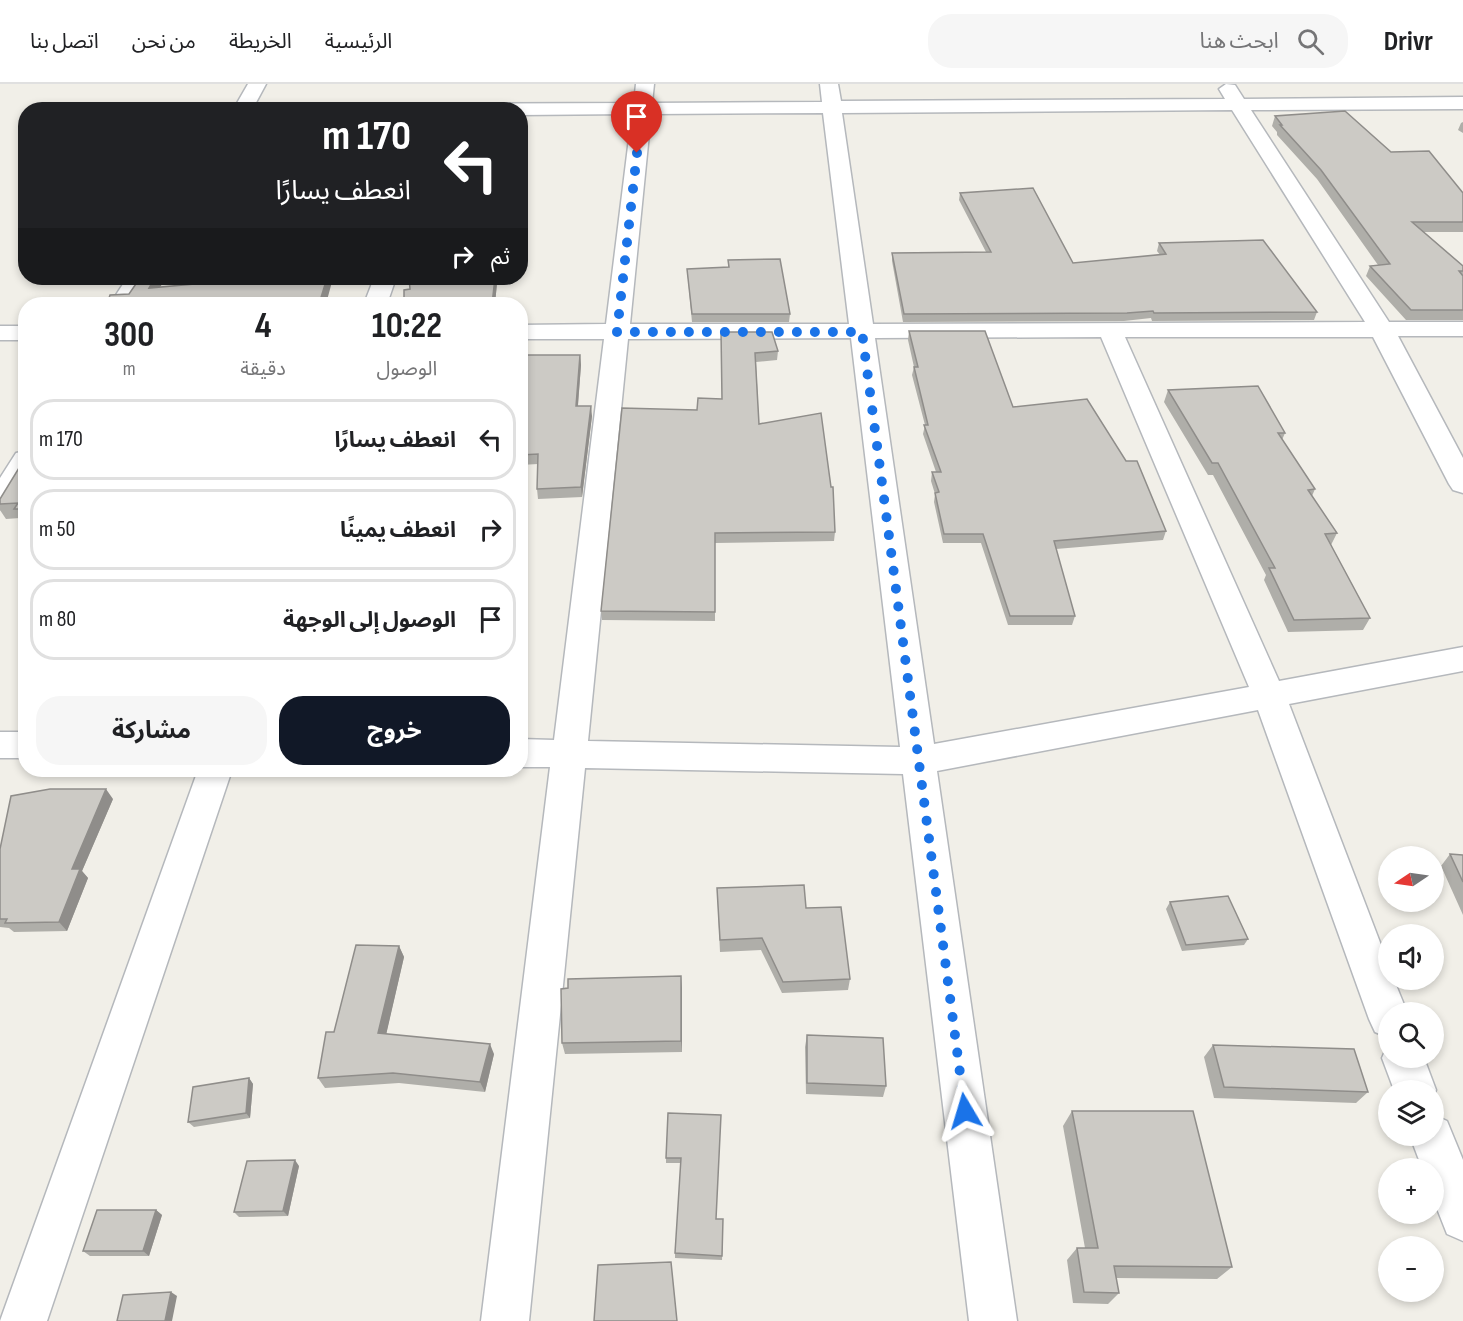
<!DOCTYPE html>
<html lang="ar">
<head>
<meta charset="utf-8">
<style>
	:root { --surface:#fff; --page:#f6f6f6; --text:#202124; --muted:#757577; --line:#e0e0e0; --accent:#111827 }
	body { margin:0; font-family:"Sofia Sans Condensed","Noto Sans Arabic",sans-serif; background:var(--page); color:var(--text); direction:rtl; height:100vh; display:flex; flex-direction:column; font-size:22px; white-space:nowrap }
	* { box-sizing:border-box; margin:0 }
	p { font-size:20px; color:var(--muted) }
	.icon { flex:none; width:33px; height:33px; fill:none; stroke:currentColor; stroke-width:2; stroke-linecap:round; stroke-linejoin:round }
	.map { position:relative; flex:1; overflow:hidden; direction:ltr }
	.panel { position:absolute; left:18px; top:213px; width:510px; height:480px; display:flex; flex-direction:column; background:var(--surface); border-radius:24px; box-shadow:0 3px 9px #0003; direction:rtl }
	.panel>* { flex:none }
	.top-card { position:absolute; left:18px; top:18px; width:510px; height:183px; border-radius:24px; box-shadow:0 3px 9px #0003; direction:rtl; background:#202124; color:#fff; overflow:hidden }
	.needle { width:39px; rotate:257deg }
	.tools { position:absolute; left:1378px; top:762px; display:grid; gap:12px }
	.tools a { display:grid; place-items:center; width:66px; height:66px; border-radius:50%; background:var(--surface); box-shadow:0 3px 9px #0003; font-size:30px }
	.pin { position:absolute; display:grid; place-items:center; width:51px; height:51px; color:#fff; margin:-62px -26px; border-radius:50% 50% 50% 0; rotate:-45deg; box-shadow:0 0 6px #0007 }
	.pin .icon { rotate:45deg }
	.me { position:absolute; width:66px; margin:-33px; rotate:353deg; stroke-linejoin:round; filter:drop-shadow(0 0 4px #0008) }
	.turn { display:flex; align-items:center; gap:21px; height:126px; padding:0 18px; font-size:27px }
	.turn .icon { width:78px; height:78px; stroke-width:2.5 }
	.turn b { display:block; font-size:42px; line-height:51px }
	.then { display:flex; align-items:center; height:57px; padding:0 18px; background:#0003; gap:12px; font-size:22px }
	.eta { display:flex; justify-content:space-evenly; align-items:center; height:102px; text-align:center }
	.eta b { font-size:36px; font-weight:700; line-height:42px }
	.cta { display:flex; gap:12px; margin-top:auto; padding:12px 18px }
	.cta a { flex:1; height:69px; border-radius:24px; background:var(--accent); color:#fff; font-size:24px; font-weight:700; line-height:69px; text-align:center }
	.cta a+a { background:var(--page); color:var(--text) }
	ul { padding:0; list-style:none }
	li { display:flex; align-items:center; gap:18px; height:81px; margin:0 12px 9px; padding:0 6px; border:3px solid var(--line); border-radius:24px }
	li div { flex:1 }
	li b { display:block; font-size:22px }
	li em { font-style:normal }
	header { display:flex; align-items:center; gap:36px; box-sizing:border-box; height:84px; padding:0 30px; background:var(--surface); border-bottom:2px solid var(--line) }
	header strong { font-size:28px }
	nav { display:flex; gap:33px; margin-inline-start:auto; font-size:21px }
	.search { width:420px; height:54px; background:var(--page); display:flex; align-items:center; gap:15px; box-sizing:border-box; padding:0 21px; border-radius:24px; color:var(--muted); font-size:22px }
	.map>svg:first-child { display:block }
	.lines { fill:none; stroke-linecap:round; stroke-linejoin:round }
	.minor-casing { stroke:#b5b8bc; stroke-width:3 }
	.minor { fill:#fff; fill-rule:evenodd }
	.wall { fill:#afaea9 }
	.shaded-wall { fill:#8f8d8a }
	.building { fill:#cccac5; stroke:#8f8d8a; stroke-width:1.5 }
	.route { stroke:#1a73e8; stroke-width:10; stroke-dasharray:0 18 }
</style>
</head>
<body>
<header>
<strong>Drivr</strong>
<div class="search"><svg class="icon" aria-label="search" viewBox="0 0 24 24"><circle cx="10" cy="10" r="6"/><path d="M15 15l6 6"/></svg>ابحث هنا</div>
<nav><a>الرئيسية</a><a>الخريطة</a><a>من نحن</a><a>اتصل بنا</a></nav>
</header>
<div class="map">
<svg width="1463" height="1237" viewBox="0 0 1463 1237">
	<rect width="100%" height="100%" fill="#f1efe8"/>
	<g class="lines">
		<!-- minor casing -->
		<g class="minor-casing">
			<path id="minor" d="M 248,0 L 266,0 L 252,26 L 233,26 Z
				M 636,0 L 654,0 L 652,19 L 822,18 L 820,0 L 838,0 L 841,17 L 1225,15 L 1219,5 L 1226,0 L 1235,1 L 1244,15 L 1463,13 L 1463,25 L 1251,26 L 1389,238 L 1463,238 L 1463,252 L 1398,252 L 1463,374 L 1463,409 L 1453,406 L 1449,400 L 1373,253 L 1125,253 L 1279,597 L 1463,563 L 1463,587 L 1289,620 L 1389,882 L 1389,896 L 1394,896 L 1407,928 L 1389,928 L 1389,954 L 1375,948 L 1369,935 L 1258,626 L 937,687 L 1017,1237 L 969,1237 L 903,690 L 585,684 L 529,1237 L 481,1237 L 550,683 L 520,683 L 520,655 L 554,656 L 604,255 L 520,255 L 520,241 L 606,240 L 632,30 L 520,31 L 520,26 L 393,26 L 395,22 L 402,20 L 634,19 ZM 1232,26 L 1365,238 L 873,240 L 842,29 ZM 823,29 L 849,240 L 630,240 L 651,30 ZM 1101,253 L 1249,603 L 934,660 L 875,254 ZM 851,254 L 900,663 L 588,657 L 628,255 Z
				M 127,194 L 149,194 L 132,220 L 110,220 Z
				M 374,194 L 396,194 L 387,220 L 364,220 Z
				M 0,242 L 26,242 L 26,256 L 0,256 Z
				M 26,367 L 26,398 L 10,423 L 0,425 L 0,394 L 16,369 Z
				M 0,648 L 26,648 L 26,674 L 0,674 Z
				M 198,686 L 232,686 L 47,1237 L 0,1237 Z
				M 1388,960 L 1389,974 L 1424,974 L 1436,1006 L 1434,1011 L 1434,1006 L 1394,1006 L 1382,974 Z
				M 1434,1031 L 1447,1037 L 1463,1076 L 1463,1157 L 1447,1150 L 1434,1117 L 1434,1084 L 1422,1084 L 1410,1052 L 1434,1052 Z"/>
		</g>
		<!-- minor -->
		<use href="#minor" class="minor"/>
	</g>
	<!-- wall -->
	<path class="wall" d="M 1275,32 L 1391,68 L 1463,109 L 1463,148 L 1424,148 L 1463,182 L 1463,236 L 1406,236 L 1366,192 L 1370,182 L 1378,181 L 1317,95 L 1277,51 L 1277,48 L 1272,42 Z
		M 1463,38 L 1463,49 L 1458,46 L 1461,39 Z
		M 960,109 L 1073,179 L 1160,171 L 1157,167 L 1159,159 L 1317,228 L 1314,236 L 1152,237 L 1151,234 L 1124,237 L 903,238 L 892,177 L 892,169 L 986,168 L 959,116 Z
		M 728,176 L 790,230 L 789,238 L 692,238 L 687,185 L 728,183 Z
		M 409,194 L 502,194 L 502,199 L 497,199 L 495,220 L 404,220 L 410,205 Z
		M 909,247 L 1013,323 L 1166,447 L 1163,456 L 1056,465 L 1075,532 L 1072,541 L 1008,541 L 981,459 L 943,459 L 934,418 L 935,410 L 931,397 L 932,388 L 936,388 L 923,350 L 925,341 L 912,291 L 914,283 L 908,256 Z
		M 721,248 L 778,267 L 777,276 L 756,278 L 759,340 L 835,448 L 834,457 L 715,459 L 715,537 L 602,536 L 601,527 L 697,326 L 722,315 Z
		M 520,271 L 580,271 L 581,281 L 578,322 L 592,332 L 582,413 L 538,415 L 537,405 L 538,380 L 520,381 Z
		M 1168,306 L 1285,349 L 1282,356 L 1315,405 L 1312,412 L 1337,449 L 1331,461 L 1370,534 L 1363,546 L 1288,548 L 1264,496 L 1266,491 L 1213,391 L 1208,391 L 1164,318 Z
		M 26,378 L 26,440 L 23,440 L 20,434 L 6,435 L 0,426 L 0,415 Z
		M 113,715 L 82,787 L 88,794 L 67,847 L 14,848 L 9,844 L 0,843 L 0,765 Z
		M 1450,770 L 1463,771 L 1463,831 L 1441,782 Z
		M 717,804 L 806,824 L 850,895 L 848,906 L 782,909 L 761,866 L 720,868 Z
		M 1170,818 L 1248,855 L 1244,861 L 1182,867 L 1166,825 Z
		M 399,862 L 404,873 L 386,950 L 494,970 L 485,1008 L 399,999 L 325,1004 L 318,994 L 334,948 Z
		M 681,892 L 682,968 L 565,970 L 562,959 Z
		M 807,951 L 886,1002 L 883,1013 L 806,1010 L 805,963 Z
		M 1213,961 L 1368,1008 L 1356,1019 L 1214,1014 L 1204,973 Z
		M 249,994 L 253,1000 L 250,1034 L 194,1043 L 188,1038 Z
		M 1072,1027 L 1232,1183 L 1217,1195 L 1116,1194 L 1119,1209 L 1108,1220 L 1073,1219 L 1067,1176 L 1077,1164 L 1085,1164 L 1063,1042 Z
		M 668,1029 L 716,1135 L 723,1135 L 722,1176 L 675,1174 L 675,1169 L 681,1079 L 666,1079 L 666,1074 Z
		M 299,1082 L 288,1132 L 239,1133 L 234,1128 Z
		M 156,1126 L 162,1131 L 149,1172 L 90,1172 L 83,1167 Z"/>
	<!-- shaded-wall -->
	<path class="shaded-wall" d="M 155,194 L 161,194 L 163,198 L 154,215 L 149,204 Z
		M 327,194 L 333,194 L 326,220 L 319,220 Z
		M 495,194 L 496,194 L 497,199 L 495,220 L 492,220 Z
		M 580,271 L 581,281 L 577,332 L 576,322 Z
		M 591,322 L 592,332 L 582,413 L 581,403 Z
		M 106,705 L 113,715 L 82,787 L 88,794 L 67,847 L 59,838 L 72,785 Z
		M 399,862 L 404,873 L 384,960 L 378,949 Z
		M 681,892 L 682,904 L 682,968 L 681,957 Z
		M 490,960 L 494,970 L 485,1008 L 480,998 Z
		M 249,994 L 253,1000 L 250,1034 L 246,1029 Z
		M 295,1076 L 299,1082 L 288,1132 L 283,1127 Z
		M 156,1126 L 162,1131 L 149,1172 L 143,1167 Z
		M 171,1208 L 177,1212 L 172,1237 L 165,1237 Z"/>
	<!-- building -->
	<path class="building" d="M 1345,27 L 1391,68 L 1429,67 L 1463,109 L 1463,138 L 1412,138 L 1463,182 L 1463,187 L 1459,187 L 1463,192 L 1463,226 L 1411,226 L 1370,182 L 1390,180 L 1321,86 L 1280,41 L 1282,41 L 1275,32 Z
		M 1033,104 L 1073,179 L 1166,170 L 1159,159 L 1263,156 L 1317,228 L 1154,229 L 1153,227 L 1127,229 L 904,230 L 892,169 L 991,168 L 960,109 Z
		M 780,175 L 790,230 L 692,230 L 687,185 L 729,183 L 728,176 Z
		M 140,194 L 155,194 L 149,204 L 239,196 L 240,194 L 327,194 L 319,220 L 107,220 L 110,211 L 129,210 Z
		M 409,194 L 495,194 L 492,220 L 404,220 L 404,206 L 410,205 Z
		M 909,247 L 985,247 L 1013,323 L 1087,315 L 1126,377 L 1137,377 L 1166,447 L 1054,457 L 1075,532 L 1010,532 L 983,450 L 944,450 L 935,409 L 939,408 L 932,388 L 941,388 L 924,341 L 928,341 L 914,283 L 918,283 Z
		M 721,248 L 772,248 L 778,267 L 755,269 L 759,340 L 821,329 L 831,403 L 833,403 L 835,448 L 715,449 L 715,528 L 601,527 L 622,324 L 697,326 L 698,314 L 722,315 Z
		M 520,271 L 580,271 L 576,322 L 591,322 L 581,403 L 537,405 L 538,370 L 520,371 Z
		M 1258,302 L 1285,349 L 1278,349 L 1315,405 L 1308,406 L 1337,449 L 1325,450 L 1370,534 L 1294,536 L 1269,484 L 1275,484 L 1218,379 L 1212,379 L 1168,306 Z
		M 20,378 L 26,378 L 26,425 L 14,425 L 18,419 L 0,420 L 0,415 L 19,384 Z
		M 50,705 L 106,705 L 72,785 L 80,785 L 59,838 L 5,839 L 7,835 L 0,835 L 0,765 L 11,712 Z
		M 1450,770 L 1463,771 L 1463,798 Z
		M 804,801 L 806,824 L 841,823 L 850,895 L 783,898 L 762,854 L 720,856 L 717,804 Z
		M 1228,812 L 1248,855 L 1186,861 L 1170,818 Z
		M 356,861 L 399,862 L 378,949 L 490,960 L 480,998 L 393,989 L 318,994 L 326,948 L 334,948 Z
		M 681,892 L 681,957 L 562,959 L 561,905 L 568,904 L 568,895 Z
		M 807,951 L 883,954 L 886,1002 L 807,999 Z
		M 1213,961 L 1354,965 L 1368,1008 L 1224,1003 Z
		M 249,994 L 246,1029 L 188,1038 L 193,1003 Z
		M 1072,1027 L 1193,1027 L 1232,1183 L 1114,1182 L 1119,1209 L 1084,1208 L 1077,1164 L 1098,1164 Z
		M 668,1029 L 721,1031 L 716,1135 L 723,1135 L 722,1172 L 675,1169 L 681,1074 L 666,1074 Z
		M 295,1076 L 283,1127 L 234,1128 L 247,1077 Z
		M 97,1126 L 156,1126 L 143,1167 L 83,1167 Z
		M 671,1178 L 677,1237 L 594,1237 L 598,1181 Z
		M 171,1208 L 165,1237 L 117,1237 L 123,1211 Z"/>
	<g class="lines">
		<!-- route -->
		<path class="route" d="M 637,69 L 617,248 L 862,248 L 965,1027"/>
	</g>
</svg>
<div class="tools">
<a><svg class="needle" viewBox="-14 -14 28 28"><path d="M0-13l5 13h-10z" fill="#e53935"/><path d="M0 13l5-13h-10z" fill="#757577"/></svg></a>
<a><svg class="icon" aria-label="sound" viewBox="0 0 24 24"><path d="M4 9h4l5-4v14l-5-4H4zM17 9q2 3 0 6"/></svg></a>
<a><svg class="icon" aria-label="search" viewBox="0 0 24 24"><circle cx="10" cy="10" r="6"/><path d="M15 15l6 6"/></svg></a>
<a><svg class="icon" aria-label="layers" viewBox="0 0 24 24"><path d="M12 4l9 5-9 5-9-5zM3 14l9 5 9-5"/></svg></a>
<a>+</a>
<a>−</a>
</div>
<div class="pin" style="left:637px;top:69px;background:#d93025"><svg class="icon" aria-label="arrive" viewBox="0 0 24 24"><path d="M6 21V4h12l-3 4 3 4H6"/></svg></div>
<svg class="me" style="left:965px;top:1027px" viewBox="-20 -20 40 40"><path d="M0-17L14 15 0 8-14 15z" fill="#1a73e8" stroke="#fff" stroke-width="4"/></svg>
<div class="top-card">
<div class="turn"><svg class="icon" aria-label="left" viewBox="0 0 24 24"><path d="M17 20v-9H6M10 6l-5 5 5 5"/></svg><div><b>170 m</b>انعطف يسارًا</div></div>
<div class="then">ثم<svg class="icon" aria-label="right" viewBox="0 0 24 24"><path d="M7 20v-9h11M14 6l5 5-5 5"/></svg></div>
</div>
<section class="panel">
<div class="eta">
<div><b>10:22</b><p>الوصول</p></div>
<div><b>4</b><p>دقيقة</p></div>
<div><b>300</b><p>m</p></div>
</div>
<ul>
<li><svg class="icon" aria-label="left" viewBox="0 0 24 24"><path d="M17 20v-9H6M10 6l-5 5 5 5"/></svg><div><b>انعطف يسارًا</b></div><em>170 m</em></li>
<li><svg class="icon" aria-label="right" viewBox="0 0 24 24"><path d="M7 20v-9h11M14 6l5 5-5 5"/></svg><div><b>انعطف يمينًا</b></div><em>50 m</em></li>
<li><svg class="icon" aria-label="arrive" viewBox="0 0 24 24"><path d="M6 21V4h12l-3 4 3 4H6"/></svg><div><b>الوصول إلى الوجهة</b></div><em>80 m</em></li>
</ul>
<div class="cta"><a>خروج</a><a>مشاركة</a></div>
</section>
</div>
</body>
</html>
